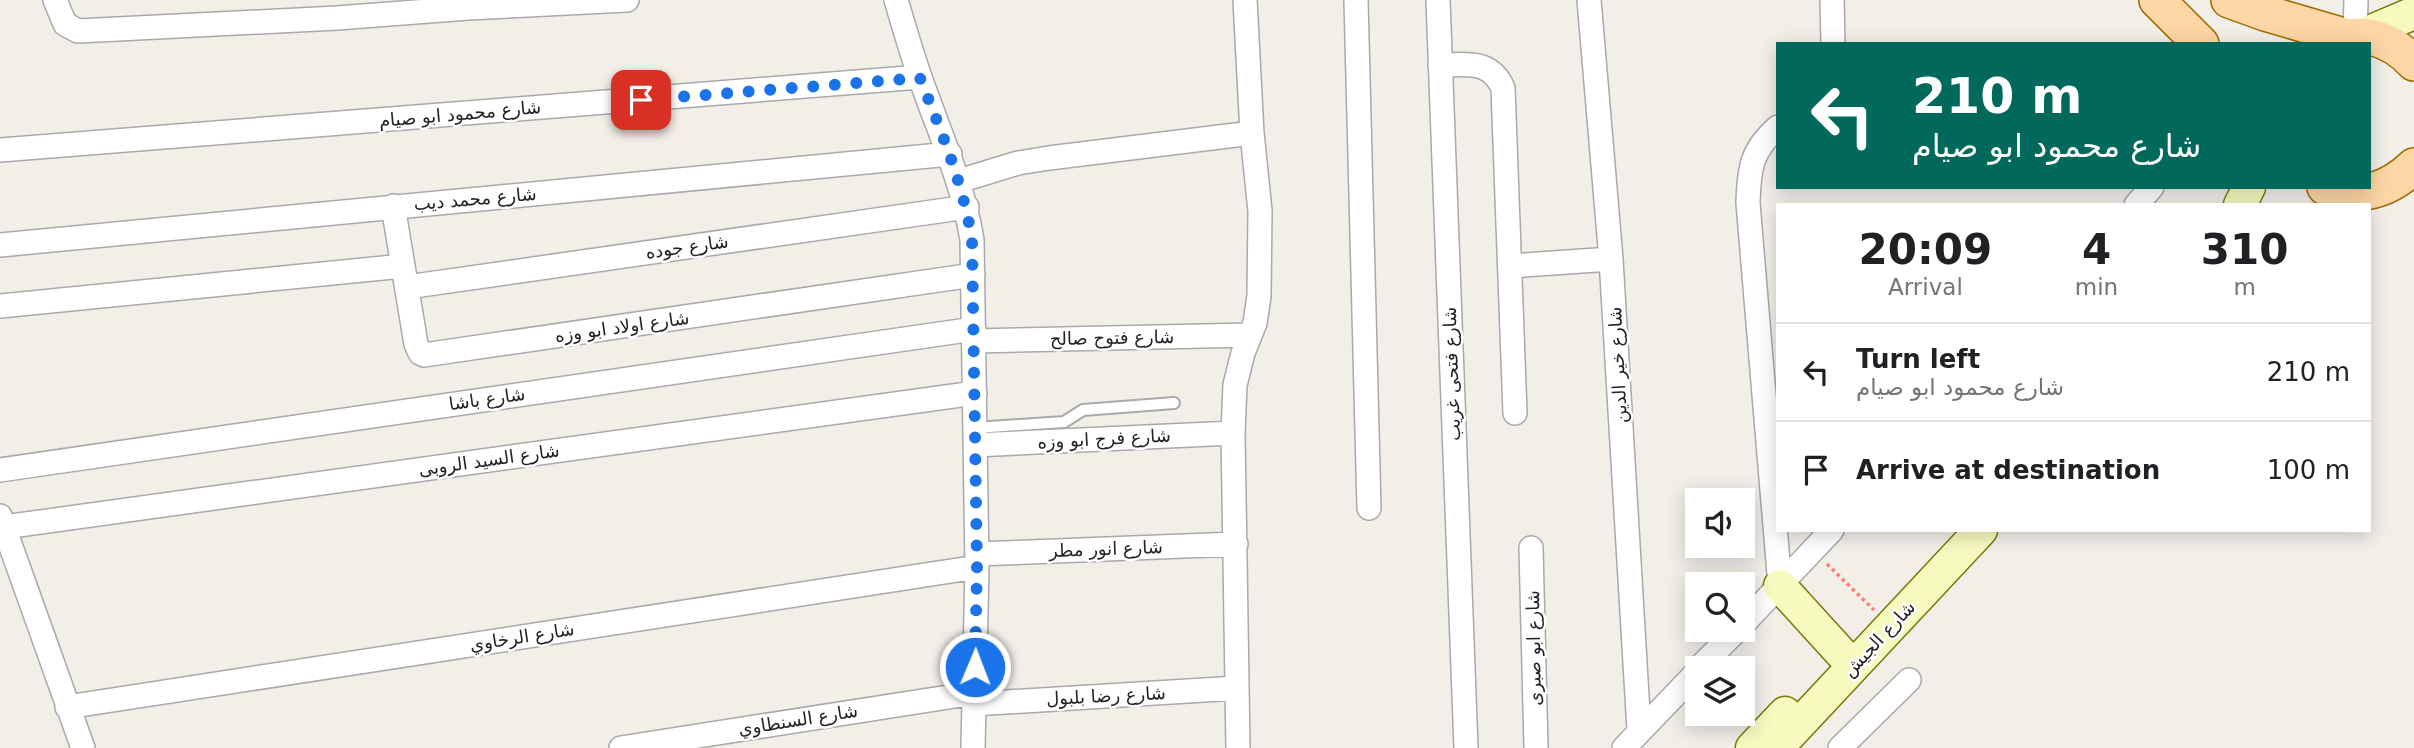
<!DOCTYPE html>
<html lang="en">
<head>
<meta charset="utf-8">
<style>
	:root { --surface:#fff; --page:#f6f6f6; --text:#202124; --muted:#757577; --line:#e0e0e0 }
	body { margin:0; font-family:"DejaVu Sans","Noto Naskh Arabic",sans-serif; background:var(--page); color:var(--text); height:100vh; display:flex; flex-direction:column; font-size:26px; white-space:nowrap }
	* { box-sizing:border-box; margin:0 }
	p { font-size:23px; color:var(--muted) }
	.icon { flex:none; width:38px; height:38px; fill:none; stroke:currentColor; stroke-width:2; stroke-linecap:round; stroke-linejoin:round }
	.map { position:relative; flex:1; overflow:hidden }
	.side { position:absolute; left:1776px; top:203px; width:595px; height:329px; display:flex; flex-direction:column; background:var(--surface); border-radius:0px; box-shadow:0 4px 18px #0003 }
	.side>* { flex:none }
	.guide { position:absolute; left:1776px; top:42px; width:595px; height:147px; border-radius:0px; box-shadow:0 4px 18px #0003; background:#00695c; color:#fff; overflow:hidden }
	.buttons { position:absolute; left:1685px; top:488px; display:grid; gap:14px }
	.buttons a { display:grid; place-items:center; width:70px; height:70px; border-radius:0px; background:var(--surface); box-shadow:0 4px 18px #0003; font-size:35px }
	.pin { position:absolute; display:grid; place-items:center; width:60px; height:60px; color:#fff; margin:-30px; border-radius:14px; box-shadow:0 4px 10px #0006 }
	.me { position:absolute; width:77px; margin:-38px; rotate:1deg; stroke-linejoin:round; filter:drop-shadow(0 0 5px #0008) }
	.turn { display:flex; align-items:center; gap:24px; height:147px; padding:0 21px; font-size:32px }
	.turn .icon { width:91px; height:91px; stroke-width:2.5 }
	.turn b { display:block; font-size:49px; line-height:60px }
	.eta { display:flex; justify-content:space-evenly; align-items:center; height:119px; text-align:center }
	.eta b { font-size:42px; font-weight:700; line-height:49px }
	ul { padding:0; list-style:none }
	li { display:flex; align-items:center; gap:21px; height:98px; padding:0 21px; border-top:2px solid var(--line) }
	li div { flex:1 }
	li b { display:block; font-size:26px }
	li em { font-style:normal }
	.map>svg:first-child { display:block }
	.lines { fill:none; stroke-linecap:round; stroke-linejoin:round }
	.service-casing { stroke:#a9a9a9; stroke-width:14 }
	.minor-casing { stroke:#a9a9a9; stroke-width:26 }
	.secondary-casing { stroke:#707d05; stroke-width:35 }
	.primary-casing { stroke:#a06b00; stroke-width:38 }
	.path { stroke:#fa8072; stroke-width:3.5; stroke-dasharray:3.5 3.5; stroke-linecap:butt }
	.service { stroke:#fff; stroke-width:10 }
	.minor { stroke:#fff; stroke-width:23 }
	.secondary { stroke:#f7fabf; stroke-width:32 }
	.primary { stroke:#fcd6a4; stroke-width:35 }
	.route { stroke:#1a73e8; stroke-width:12; stroke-dasharray:0 21.6 }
	.labels { text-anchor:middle; stroke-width:5; stroke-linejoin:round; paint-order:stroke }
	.street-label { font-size:18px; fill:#222; stroke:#fff }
</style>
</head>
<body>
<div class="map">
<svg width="2414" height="748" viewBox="0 0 2414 748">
	<rect width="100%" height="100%" fill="#f2efe9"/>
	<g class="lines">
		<!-- service casing -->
		<g class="service-casing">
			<path id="service" d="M 975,428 L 1064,422 L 1083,410 L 1174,403"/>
		</g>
		<!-- minor casing -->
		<g class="minor-casing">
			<path id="minor" d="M 55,0 L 65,24 L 78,31 L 337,18 L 468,8 L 627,0
				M 896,0 C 904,26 911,52 920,77 C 939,132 963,183 972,240 L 977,567 L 973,748
				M 1356,0 L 1369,508
				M 1438,0 L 1466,748
				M 1589,0 L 1611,259 L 1639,730
				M 1832,0 L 1833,44
				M 2355,35 L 2356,0
				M 1440,65 C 1467,65 1490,59 1503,88 L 1515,413
				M 1778,127 C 1751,150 1749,169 1748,203 L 1780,586
				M 0,150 L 920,77
				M 959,181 L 1018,163 L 1049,158 L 1252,133
				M 2136,205 L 2152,187
				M 393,206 L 416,344 L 420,353 L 424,355 L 973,275
				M 0,245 L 950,154
				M 1511,266 L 1611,259
				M 407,287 L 967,207
				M 0,306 L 403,266
				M 974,341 L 1250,335
				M 975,445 L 1233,433
				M 0,470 L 974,329
				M 0,516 L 83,748
				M 4,527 L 975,393
				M 1531,548 L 1536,748
				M 977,554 L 1236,544
				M 1743,624 L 1832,530
				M 1699,668 L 1737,630
				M 974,704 L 1237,688
				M 67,707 L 977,567
				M 621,748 L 974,693
				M 1238,748 L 1233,433 L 1235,385 L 1243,353 L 1255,323 L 1259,296 L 1260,211 L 1252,133 L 1245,0
				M 1624,748 L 1698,671
				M 1840,748 L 1909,680"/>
		</g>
		<!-- secondary casing -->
		<g class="secondary-casing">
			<path id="secondary" d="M 2362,35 L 2414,13
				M 2240,205 L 2249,187
				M 1780,586 L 1841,653
				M 1752,748 L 1785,713
				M 1777,748 L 1981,530"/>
		</g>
		<!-- primary casing -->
		<g class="primary-casing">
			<path id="primary" d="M 2157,0 L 2201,44
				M 2229,0 L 2265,13 L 2344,36
				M 2322,42 C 2360,31 2386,34 2414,63
				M 2325,187 C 2359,199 2388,191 2414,166"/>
		</g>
		<!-- path -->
		<path class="path" d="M 1827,564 L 1874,610"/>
		<!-- service -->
		<use href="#service" class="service"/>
		<!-- minor -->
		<use href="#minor" class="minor"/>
		<!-- secondary -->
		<use href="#secondary" class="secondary"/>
		<!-- primary -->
		<use href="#primary" class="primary"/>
	</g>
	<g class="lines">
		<!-- route -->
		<path class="route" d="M 641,100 L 920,78 C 941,131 963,183 972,240 L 977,567 L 975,667"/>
	</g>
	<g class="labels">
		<!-- street labels -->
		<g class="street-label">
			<text transform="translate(460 114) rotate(-5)" y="6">شارع محمود ابو صيام</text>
			<text transform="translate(475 199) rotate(-5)" y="6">شارع محمد ديب</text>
			<text transform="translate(687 247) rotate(-8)" y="6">شارع جوده</text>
			<text transform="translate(622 327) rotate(-8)" y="6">شارع اولاد ابو وزه</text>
			<text transform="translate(1112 338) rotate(-1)" y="6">شارع فتوح صالح</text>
			<text transform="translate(1618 365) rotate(-93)" y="6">شارع خير الدين</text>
			<text transform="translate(1452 374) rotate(-92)" y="6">شارع فتحى غريب</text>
			<text transform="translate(487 399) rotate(-8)" y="6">شارع باشا</text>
			<text transform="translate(1104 439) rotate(-3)" y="6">شارع فرج ابو وزه</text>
			<text transform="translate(489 460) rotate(-8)" y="6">شارع السيد الروبى</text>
			<text transform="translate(1106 549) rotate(-2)" y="6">شارع انور مطر</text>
			<text transform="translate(522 637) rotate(-9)" y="6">شارع الرخاوي</text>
			<text transform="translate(1879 639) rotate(-47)" y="6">شارع الجيش</text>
			<text transform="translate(1534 648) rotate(-91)" y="6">شارع ابو صبرى</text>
			<text transform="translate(1106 696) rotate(-3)" y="6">شارع رضا بلبول</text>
			<text transform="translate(798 720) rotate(-9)" y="6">شارع السنطاوي</text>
		</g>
	</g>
</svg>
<div class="buttons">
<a><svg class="icon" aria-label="sound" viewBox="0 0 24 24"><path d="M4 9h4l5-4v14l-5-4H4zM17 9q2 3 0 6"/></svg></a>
<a><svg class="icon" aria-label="search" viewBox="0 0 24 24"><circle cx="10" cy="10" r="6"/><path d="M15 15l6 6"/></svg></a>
<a><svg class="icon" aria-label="layers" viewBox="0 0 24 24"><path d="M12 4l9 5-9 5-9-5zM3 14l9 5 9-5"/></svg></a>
</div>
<div class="pin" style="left:641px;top:100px;background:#d93025"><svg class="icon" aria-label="arrive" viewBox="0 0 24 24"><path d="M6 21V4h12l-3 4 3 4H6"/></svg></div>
<svg class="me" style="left:975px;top:667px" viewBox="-20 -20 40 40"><circle r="17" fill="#1a73e8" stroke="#fff" stroke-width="3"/><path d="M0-11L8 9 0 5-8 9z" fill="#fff"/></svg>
<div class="guide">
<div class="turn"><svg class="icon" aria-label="left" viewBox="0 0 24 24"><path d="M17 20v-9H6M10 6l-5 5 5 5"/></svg><div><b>210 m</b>شارع محمود ابو صيام</div></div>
</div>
<section class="side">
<div class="eta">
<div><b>20:09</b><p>Arrival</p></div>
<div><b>4</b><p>min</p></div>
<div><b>310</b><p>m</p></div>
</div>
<ul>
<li><svg class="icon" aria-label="left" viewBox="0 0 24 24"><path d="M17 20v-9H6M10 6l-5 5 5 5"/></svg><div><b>Turn left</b><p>شارع محمود ابو صيام</p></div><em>210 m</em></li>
<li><svg class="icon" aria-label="arrive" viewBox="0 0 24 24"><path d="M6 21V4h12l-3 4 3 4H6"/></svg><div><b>Arrive at destination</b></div><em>100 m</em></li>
</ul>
</section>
</div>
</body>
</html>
